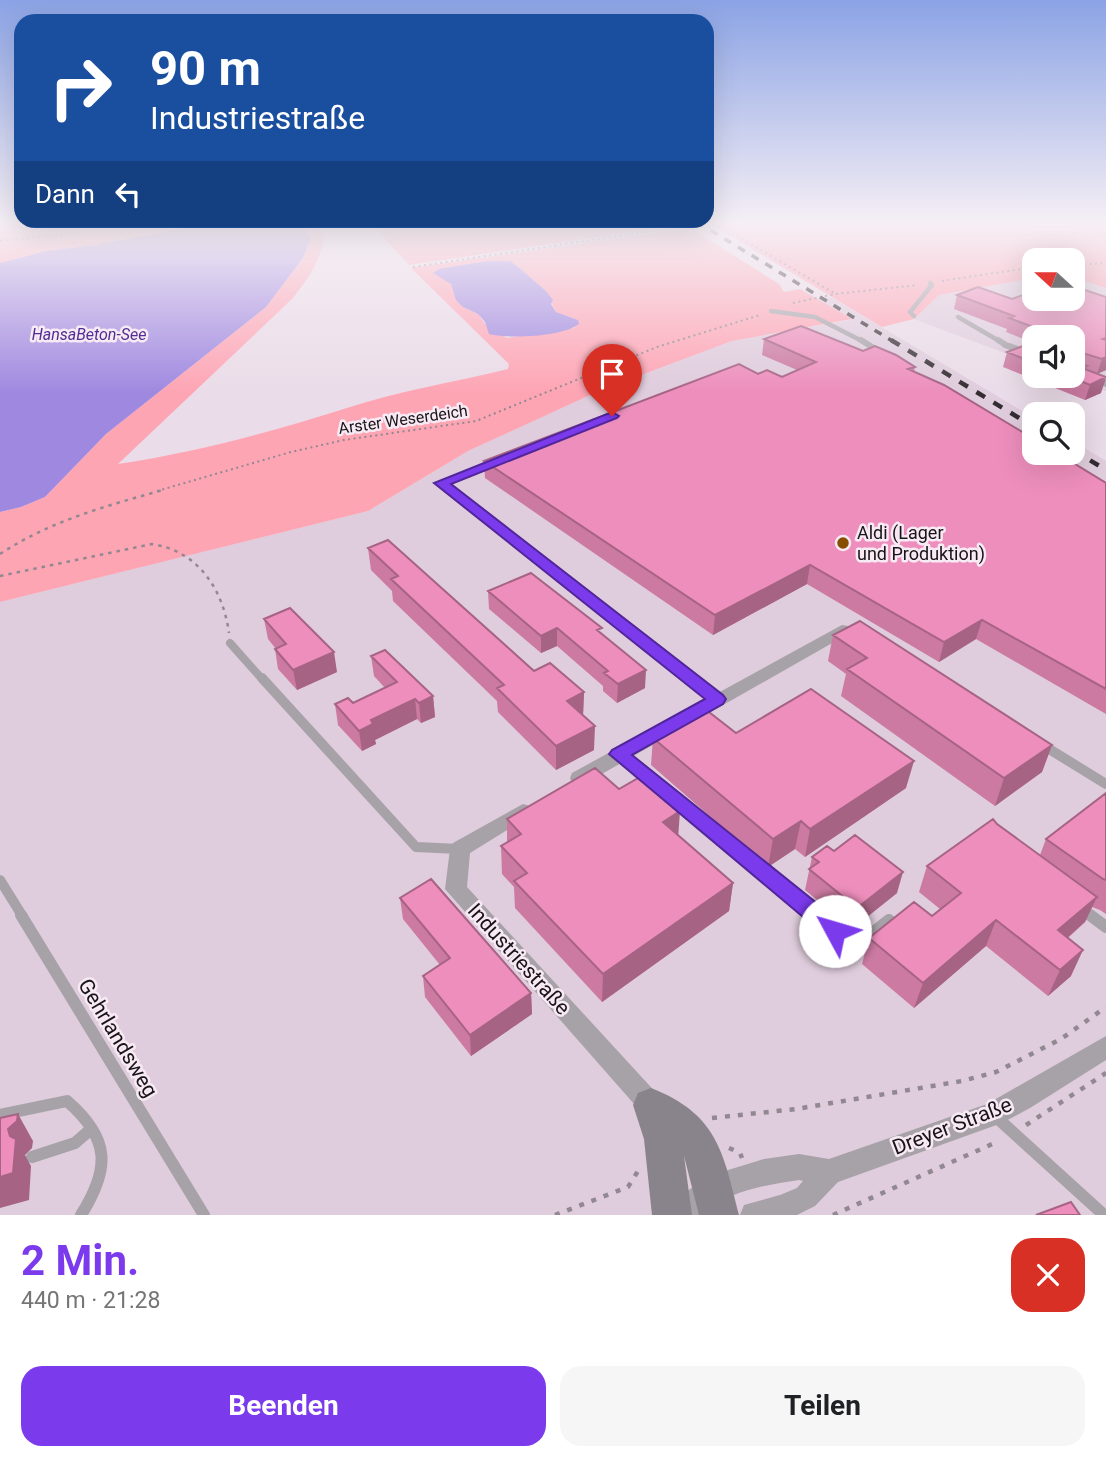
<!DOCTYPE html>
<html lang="de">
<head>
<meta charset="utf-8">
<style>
	:root { --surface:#fff; --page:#f6f6f6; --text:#202124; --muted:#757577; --accent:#7c3aed }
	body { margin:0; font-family:Roboto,sans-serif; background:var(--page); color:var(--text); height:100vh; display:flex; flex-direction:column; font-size:26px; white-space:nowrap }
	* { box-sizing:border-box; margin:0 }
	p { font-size:23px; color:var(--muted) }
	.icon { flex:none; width:38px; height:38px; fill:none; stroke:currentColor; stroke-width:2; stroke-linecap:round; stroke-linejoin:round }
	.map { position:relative; height:1215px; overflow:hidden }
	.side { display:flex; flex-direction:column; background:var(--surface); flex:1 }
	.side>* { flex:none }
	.top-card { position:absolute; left:14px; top:14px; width:700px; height:214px; border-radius:21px; box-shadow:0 7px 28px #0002; background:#1a4fa0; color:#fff; overflow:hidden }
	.needle { width:46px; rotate:291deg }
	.tools { position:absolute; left:1022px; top:248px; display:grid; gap:14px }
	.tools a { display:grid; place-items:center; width:63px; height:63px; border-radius:14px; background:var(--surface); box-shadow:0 7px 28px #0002; font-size:35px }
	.pin { position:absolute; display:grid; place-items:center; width:60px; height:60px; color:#fff; margin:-72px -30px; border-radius:50% 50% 50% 0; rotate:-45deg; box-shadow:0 0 7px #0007 }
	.pin .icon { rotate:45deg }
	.me { position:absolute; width:77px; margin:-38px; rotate:309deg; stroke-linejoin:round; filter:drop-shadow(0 0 5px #0008) }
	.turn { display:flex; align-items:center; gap:24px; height:147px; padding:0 21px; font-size:32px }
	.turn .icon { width:91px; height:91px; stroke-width:2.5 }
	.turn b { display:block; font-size:49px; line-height:60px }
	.then { display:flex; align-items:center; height:66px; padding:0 21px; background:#0003; gap:14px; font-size:26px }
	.round { display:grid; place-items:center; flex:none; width:74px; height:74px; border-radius:21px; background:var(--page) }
	.overview { display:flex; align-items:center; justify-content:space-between; height:119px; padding:0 21px }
	h1 { font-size:42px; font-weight:700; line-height:52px; color:var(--accent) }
	.action { display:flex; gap:14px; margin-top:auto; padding:14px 21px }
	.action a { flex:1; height:80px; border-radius:21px; background:var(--accent); color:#fff; font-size:28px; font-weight:700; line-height:80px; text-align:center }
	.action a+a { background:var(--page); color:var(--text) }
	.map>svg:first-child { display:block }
	.built { fill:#dfccdc }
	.green { fill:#fea5b4; fill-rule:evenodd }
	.water { fill:#9f89e0 }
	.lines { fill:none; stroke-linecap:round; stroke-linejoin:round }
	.path-far2 { stroke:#928891; stroke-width:2; stroke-dasharray:2 3.5; stroke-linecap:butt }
	.path-far1 { stroke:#928891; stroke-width:2.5; stroke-dasharray:3.5 5; stroke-linecap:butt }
	.path { stroke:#928891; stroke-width:4.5; stroke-dasharray:5 8; stroke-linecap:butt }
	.lane-far4 { stroke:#a6a2a8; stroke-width:4.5 }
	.lane-far3 { stroke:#a6a2a8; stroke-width:6 }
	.lane-far2 { stroke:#a6a2a8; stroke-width:8 }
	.lane-far1 { stroke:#a6a2a8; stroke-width:10 }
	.lane { stroke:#a6a2a8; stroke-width:12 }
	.street { fill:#a6a2a8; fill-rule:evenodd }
	.secondary { fill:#89848c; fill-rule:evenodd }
	.rail-far1 { stroke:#332d32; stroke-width:3.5; stroke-dasharray:8 8; stroke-linecap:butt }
	.rail { stroke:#332d32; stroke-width:4.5; stroke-dasharray:10 10; stroke-linecap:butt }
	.wall { fill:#cc7aa2 }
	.shaded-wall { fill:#a66384 }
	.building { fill:#ed8ebc; stroke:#a66384; stroke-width:2 }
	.route { fill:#7c3aed; stroke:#51269a; stroke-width:2 }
	.poi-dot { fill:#864e00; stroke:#f7eaf5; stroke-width:2.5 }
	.labels { text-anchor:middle; stroke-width:5; stroke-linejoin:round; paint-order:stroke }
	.far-water-label { font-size:16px; font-style:italic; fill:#512e93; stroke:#f7eaf5 }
	.far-street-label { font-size:16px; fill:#191418; stroke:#f7eaf5 }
	.poi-label { font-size:18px; fill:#191418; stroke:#f7eaf5; text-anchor:start }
	.near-street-label { font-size:21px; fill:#191418; stroke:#f7eaf5 }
</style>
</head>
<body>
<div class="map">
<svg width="1106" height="1215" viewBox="0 0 1106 1215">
	<rect width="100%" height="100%" fill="#eadce8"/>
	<!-- built -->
	<path class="built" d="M 1073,277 L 1106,288 L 1106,391 L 1068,376 L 1073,376 L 1073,338 L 1034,338 L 1034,364 L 914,319 L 939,295 L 1034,278 L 1034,299 L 1073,299 Z
		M 831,297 L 1034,418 L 1034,453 L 1073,453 L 1073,441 L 1106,461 L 1106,1215 L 0,1215 L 0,602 L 368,511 L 468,451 L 601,390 L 732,341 L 851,320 L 817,299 Z"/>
	<!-- green -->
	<path class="green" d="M 0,222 L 216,222 L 95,245 L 46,251 L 0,263 Z
		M 301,222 L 314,222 L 324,236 C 321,261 308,279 292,299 L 118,464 C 197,452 271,432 347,408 C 399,391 455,382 508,369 L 509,364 L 411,268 L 690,228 L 779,284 L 784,292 L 800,289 L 852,319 L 732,341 L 601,390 L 468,451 L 368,511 L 0,602 L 0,512 L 21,507 L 45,497 L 106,434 L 266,307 L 303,258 L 311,238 ZM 487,261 L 511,261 L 545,290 L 556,312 L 578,320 L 574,328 L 507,338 L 486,325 L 478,314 L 463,307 L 451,284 L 478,263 Z
		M 370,222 L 682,222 L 685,224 L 409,265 Z
		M 707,222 L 1106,222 L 1106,288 L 1073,277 L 1073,261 L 1034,261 L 1034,278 L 939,295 L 914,319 L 882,327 Z"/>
	<!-- water -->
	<path class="water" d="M 216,222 L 301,222 L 311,238 L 303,258 L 266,307 L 106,434 L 45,497 L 21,507 L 0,512 L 0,263 L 46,251 L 95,245 Z
		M 487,261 L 511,261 L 545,290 L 553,300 L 551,304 L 556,312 L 578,320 L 579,324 C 562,337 509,339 489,334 L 485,322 L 478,314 L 463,307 L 456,300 L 451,284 L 433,273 L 439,269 Z"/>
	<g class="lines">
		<!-- path-far2 -->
		<path class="path-far2" d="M 713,222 L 834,293
			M 0,241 L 77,233
			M 1073,265 L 1106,263
			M 413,267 L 712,222
			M 942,281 L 1034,267
			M 793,303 L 835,294 L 918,285
			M 157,491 L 291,452 L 344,440 L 476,421 L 657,347 L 760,315"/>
		<!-- path-far1 -->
		<path class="path-far1" d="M 0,554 C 50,521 106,506 163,490
			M 0,576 L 152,544 C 198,551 223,589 229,633"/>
		<!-- path -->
		<path class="path" d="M 712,1118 L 796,1109 L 962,1081 L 996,1072 L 1061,1039 L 1106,1007
			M 1026,1125 L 1106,1073
			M 729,1148 L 740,1153 L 742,1158
			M 555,1215 L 628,1187 L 638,1171
			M 833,1215 L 999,1141"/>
		<!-- lane-far4 -->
		<path class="lane-far4" d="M 771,311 L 815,317 L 864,342
			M 914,316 L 910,312 L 932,285 L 930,283
			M 958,317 L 1001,342"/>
		<!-- lane-far3 -->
		<path class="lane-far3" d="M 861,340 L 880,352
			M 998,340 L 1006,345
			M 452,491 L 441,483 L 494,462"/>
		<!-- lane-far2 -->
		<path class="lane-far2" d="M 449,490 L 691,680
			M 230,643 L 263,680"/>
		<!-- lane-far1 -->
		<path class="lane-far1" d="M 262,678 L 416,847 L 459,849
			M 689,678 L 717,700
			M 1041,744 L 1106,784
			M 618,754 L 818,917
			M 0,880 L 23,917
			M 1083,910 L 1092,917"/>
		<!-- lane -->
		<path class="lane" d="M 21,915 L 204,1215
			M 816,915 L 855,947 L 889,920
			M 1090,915 L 1106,927
			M 0,1115 L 67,1101 C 111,1139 110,1169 81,1215
			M 995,1116 L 1104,1215
			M 32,1157 L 75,1143 L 91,1129"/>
		<!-- street -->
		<path class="street" d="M 1002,343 L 1010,343 L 1034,352 L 1034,359 L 1002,347 Z
			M 1073,368 L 1106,380 L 1106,387 L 1073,375 Z
			M 842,625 L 848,626 L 850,630 L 848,634 L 586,783 L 579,785 L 572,783 L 570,778 L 572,773 Z
			M 523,804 L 530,806 L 533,811 L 530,816 L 470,853 L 467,887 L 660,1097 L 664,1105 L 660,1113 L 651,1117 L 642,1113 L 445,889 L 450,849 L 453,843 Z
			M 1106,1036 L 1106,1060 L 1030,1108 L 1002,1123 L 838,1182 L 815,1206 L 797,1215 L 740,1215 L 744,1205 L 780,1195 L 797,1188 L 803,1181 L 799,1180 C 761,1186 731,1190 701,1215 L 666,1215 L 670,1205 L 703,1179 L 712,1175 L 764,1159 L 799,1154 L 829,1159 L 987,1104 Z"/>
		<!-- secondary -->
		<path class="secondary" d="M 651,1088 C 717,1114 723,1151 739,1215 L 699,1215 L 684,1156 L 692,1215 L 652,1215 L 644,1139 L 633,1105 L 638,1093 Z"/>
		<!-- rail-far1 -->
		<path class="rail-far1" d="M 697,222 L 894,342"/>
		<!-- rail -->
		<path class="rail" d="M 891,340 L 1034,427
			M 1073,450 L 1106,470"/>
	</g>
	<!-- wall -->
	<path class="wall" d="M 1073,286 L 1106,370 L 1097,374 L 1101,393 L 1085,400 L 1003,367 L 1007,352 L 1034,345 L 1034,376 L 1073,376 L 1073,338 L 1034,338 L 1034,343 L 1006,332 L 1007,329 L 954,309 L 957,295 L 1012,299 Z
		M 764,339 L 863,351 L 915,367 L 914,372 L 1106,483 L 1106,714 L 976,639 L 939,662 L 807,584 L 713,635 L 485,478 L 484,461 L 758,374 L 782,377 L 797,370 L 762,355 Z
		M 368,548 L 534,671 L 584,692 L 583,716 L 594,750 L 556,770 L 498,712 L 497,701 L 393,601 L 392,591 L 371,570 Z
		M 488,591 L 602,634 L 645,688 L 617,703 L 603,691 L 603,686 L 557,646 L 541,653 L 489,609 Z
		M 264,619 L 337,672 L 297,690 L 278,669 L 275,649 L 276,649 L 268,639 Z
		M 833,635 L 1052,745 L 1042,772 L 995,806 L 841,696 L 846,674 L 828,661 Z
		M 371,656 L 433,696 L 435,717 L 421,723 L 417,719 L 375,740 L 376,744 L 362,751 L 338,725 L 335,704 L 353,703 L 385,688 L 374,676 Z
		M 736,733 L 906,788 L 805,857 L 795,849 L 768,867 L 651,765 L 653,738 Z
		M 619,789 L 678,835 L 733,883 L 729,911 L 602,1002 L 515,908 L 514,887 L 502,874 L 501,846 L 507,842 L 507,819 Z
		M 1106,793 L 1106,914 L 1100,910 L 1092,907 L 1085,922 L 1068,938 L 1071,976 L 1048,996 L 986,946 L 914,1008 L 862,964 L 869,938 L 932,916 L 940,909 L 919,892 L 927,866 L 997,824 L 1040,855 L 1046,839 Z
		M 834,851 L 897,893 L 852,929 L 805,890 L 812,857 Z
		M 400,898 L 531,993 L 532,1014 L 471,1056 L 425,997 L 423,976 L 440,965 L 403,919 Z"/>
	<!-- shaded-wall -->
	<path class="shaded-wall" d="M 1106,357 L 1106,370 L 1097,374 L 1102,359 Z
		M 1106,378 L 1101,393 L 1085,400 L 1090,385 Z
		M 810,565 L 807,584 L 713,635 L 715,615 Z
		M 982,620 L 976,639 L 939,662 L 944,642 Z
		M 557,628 L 557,646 L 541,653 L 541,636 Z
		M 334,652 L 337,672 L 297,690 L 293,670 Z
		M 646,670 L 645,688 L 617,703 L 618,684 Z
		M 584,692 L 583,716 L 567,701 Z
		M 433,696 L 435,717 L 421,723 L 419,703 Z
		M 415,699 L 417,719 L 375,740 L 376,744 L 362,751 L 359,731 L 371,720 Z
		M 595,726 L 594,750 L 556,770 L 556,746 Z
		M 1052,745 L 1042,772 L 995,806 L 1004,778 Z
		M 914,761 L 906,788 L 805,857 L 810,829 Z
		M 680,811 L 678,839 L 663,822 Z
		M 801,821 L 795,849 L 768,867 L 773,839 Z
		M 903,872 L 897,893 L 852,929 L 857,908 Z
		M 733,883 L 729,911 L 602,1002 L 603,974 Z
		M 1097,897 L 1085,922 L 1046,956 L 1058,930 Z
		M 996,920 L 986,946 L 914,1008 L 923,983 Z
		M 1083,950 L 1071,976 L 1048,996 L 1060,970 Z
		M 531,993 L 532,1014 L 471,1056 L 470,1035 Z
		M 18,1114 L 33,1141 L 32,1148 L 25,1155 L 31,1166 L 29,1200 L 0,1208 L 0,1177 L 10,1136 L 8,1129 Z"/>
	<!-- building -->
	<path class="building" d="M 1073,286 L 1106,297 L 1106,338 L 1103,339 L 1106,340 L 1106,357 L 1102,359 L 1076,351 L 1075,362 L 1087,366 L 1082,368 L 1106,377 L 1090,385 L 1068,376 L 1073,376 L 1073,338 L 1042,338 L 1040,337 L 1050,333 L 1009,318 L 1014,316 L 957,295 L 978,287 L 1012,299 L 1034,291 L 1034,299 L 1073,299 Z
		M 801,326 L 863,351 L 875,346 L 896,355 L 915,367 L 908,369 L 944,385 L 1034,439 L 1034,453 L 1057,453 L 1106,483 L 1106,689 L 982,620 L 944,642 L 810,565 L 715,615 L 484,461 L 739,364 L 758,374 L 767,370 L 782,377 L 816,362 L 764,339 Z
		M 1028,344 L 1034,345 L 1034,363 L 1007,352 Z
		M 388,540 L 534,671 L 550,663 L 584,692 L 567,701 L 595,726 L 556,746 L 497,688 L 504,685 L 391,579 L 398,576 L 368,548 Z
		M 531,573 L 602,628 L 597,630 L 646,670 L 618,684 L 604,673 L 608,671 L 557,628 L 541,636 L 488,591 Z
		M 290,608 L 334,652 L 293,670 L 275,649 L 286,644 L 264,619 Z
		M 860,621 L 1052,745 L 1004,778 L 847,669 L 867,658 L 833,635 Z
		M 385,650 L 433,696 L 419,703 L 415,699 L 371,720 L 373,724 L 359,731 L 335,704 L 348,698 L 353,703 L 397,682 L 371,656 Z
		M 811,689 L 914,761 L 810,829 L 801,821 L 773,839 L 653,738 L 705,709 L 736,733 Z
		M 595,768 L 619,789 L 640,777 L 680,811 L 663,822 L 733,883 L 603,974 L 514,881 L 527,873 L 501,846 L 521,834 L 507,819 Z
		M 1106,793 L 1106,880 L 1103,879 L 1046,839 Z
		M 993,819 L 997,824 L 1097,897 L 1058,930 L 1083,950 L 1060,970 L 996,920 L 923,983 L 869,938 L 914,902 L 932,916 L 961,893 L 927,866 Z
		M 855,835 L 903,872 L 857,908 L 809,869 L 819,862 L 812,857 L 827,846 L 834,851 Z
		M 431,879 L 531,993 L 470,1035 L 423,976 L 450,958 L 400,898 Z
		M 18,1114 L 17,1121 L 8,1129 L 10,1136 L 16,1139 L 13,1173 L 0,1177 L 0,1118 Z
		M 1071,1202 L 1080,1215 L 1036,1215 Z"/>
	<!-- sky -->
	<linearGradient id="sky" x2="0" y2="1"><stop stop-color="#8ba3e5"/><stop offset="0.57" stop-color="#f6eff5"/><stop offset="1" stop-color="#f6eff5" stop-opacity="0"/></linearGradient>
	<rect width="1106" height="392" fill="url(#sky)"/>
	<!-- route -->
	<path class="route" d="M 612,412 L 619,416 L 617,418 L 451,484 L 723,695 L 726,699 L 723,704 L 632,755 L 843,924 L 846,931 L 843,937 L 835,940 L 827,937 L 609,754 L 612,750 L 705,699 L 434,483 Z"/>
	<!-- markers -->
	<circle class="poi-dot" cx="843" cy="543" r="7"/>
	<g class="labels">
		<!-- far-water labels -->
		<g class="far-water-label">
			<text x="89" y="340">HansaBeton-See</text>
		</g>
		<!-- far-street labels -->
		<g class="far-street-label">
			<text transform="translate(403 419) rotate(-8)" y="6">Arster Weserdeich</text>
		</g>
		<!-- poi labels -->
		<g class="poi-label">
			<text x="857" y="539">Aldi (Lager<tspan x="857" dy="21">und Produktion)</tspan></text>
		</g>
		<!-- near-street labels -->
		<g class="near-street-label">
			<text transform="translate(519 959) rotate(48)" y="7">Industriestraße</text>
			<text transform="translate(118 1038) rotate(59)" y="7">Gehrlandsweg</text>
			<text transform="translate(952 1126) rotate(-21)" y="7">Dreyer Straße</text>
		</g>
	</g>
</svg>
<div class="tools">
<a><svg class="needle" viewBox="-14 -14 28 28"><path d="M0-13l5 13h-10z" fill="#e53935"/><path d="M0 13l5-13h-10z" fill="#757577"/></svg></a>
<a><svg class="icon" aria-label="sound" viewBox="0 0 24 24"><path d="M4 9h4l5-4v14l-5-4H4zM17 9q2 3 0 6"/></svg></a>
<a><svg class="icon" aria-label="search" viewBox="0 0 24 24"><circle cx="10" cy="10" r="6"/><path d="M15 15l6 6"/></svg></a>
</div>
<div class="pin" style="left:612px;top:416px;background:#d93025"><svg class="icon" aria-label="arrive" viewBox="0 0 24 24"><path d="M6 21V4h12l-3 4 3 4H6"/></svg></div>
<svg class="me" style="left:835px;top:931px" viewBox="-20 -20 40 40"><circle r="19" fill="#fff"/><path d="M0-13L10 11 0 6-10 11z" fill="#7c3aed"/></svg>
<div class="top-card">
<div class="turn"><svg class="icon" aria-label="right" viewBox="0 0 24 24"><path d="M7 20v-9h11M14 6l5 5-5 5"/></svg><div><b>90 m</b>Industriestraße</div></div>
<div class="then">Dann<svg class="icon" aria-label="left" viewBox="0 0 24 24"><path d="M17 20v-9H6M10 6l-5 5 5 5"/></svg></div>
</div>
</div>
<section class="side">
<div class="overview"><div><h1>2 Min.</h1><p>440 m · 21:28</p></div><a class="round" style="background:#d93025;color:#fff"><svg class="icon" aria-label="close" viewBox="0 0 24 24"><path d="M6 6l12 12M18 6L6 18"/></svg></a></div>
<div class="action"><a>Beenden</a><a>Teilen</a></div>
</section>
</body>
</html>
